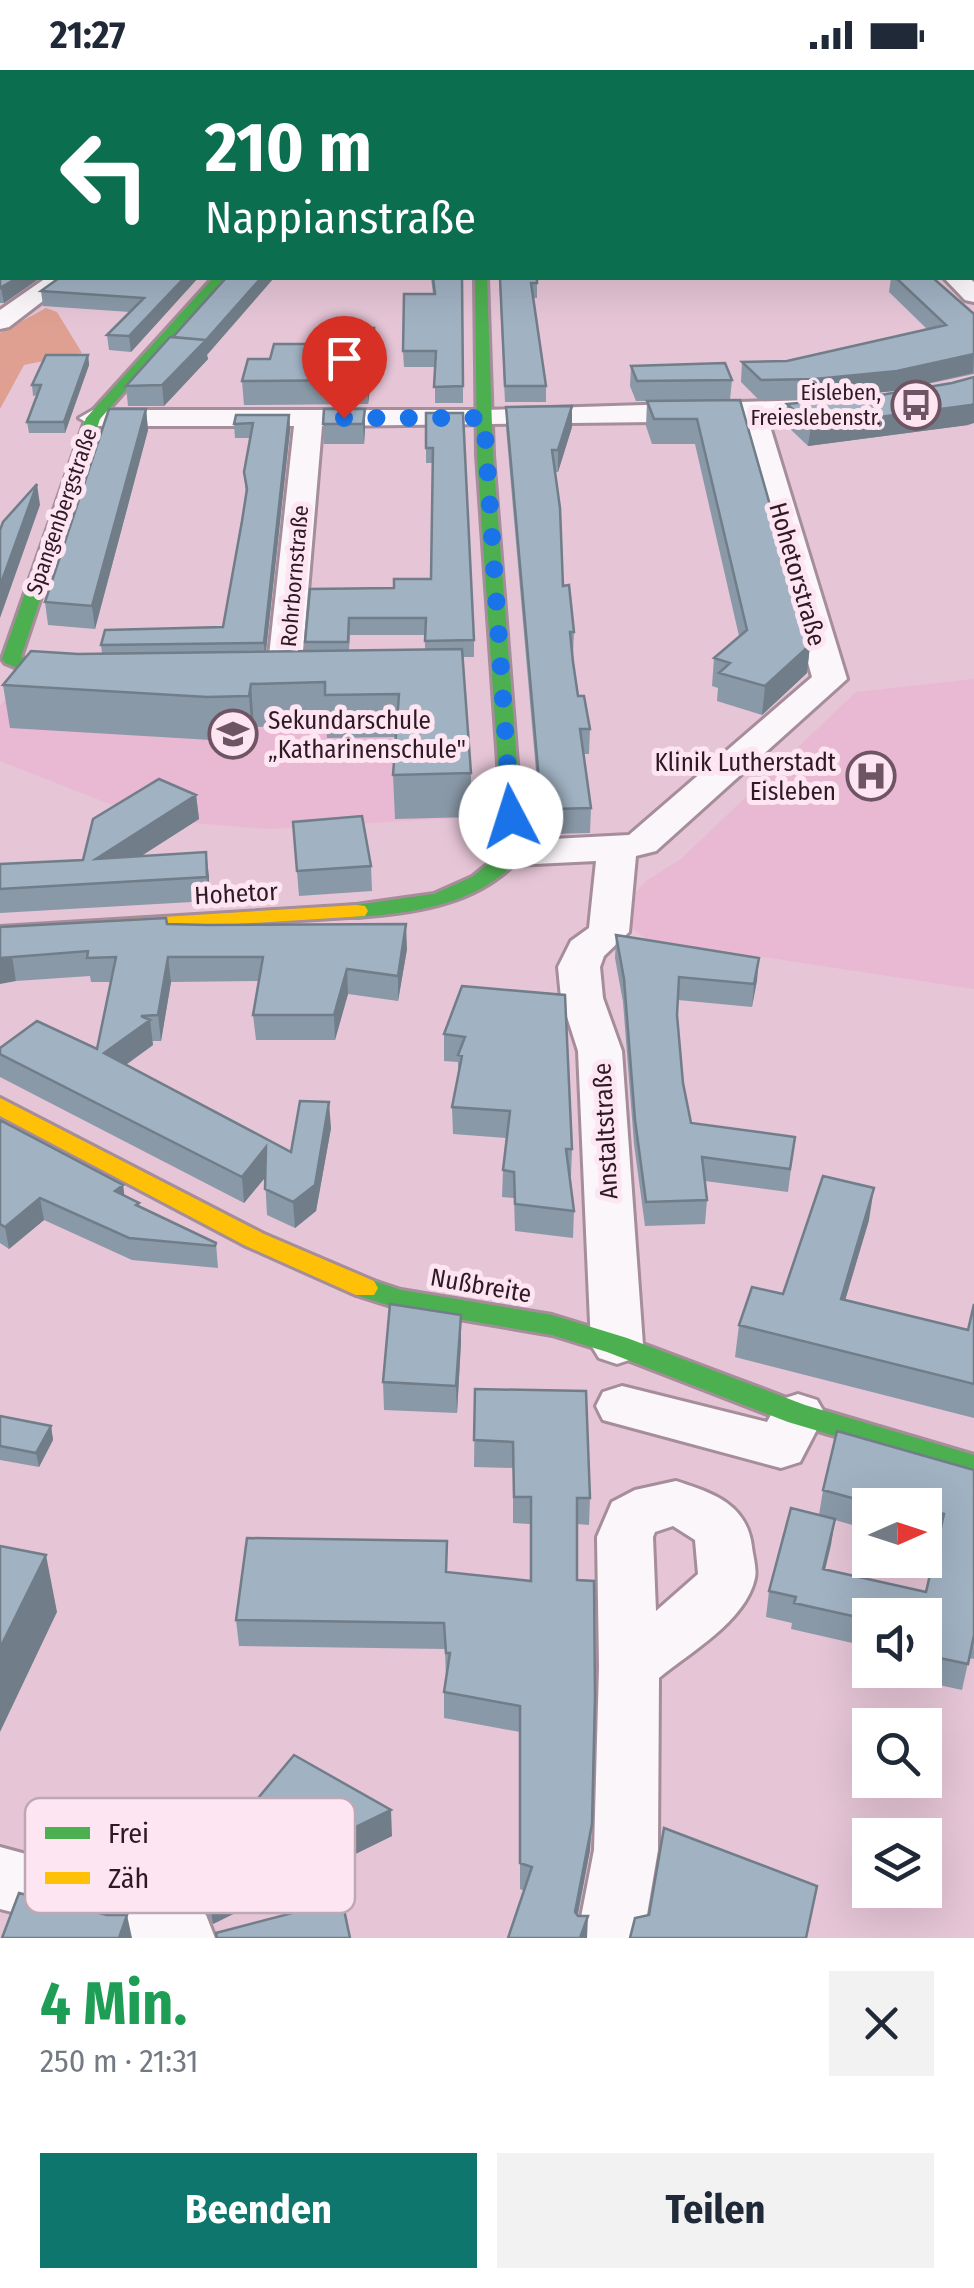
<!DOCTYPE html>
<html lang="de">
<head>
<meta charset="utf-8">
<style>
	:root { --surface:#fff; --page:#f2f2f3; --text:#1f2937; --muted:#747a83; --accent:#0f766e }
	body { margin:0; font-family:"Fira Sans Condensed",sans-serif; background:var(--page); color:var(--text); height:100vh; display:flex; flex-direction:column; font-size:38px; white-space:nowrap }
	* { box-sizing:border-box; margin:0 }
	p { font-size:32px; color:var(--muted) }
	.icon { flex:none; width:55px; height:55px; fill:none; stroke:currentColor; stroke-width:2; stroke-linecap:round; stroke-linejoin:round }
	.map { position:relative; height:1868px; overflow:hidden }
	.sheet { display:flex; flex-direction:column; background:var(--surface); flex:1 }
	.sheet>* { flex:none }
	.top-card { position:absolute; left:0px; top:0px; width:975px; height:210px; box-shadow:0 10px 40px #0002; background:#0b6e4f; color:#fff; overflow:hidden }
	.needle { width:65px; rotate:87deg }
	.controls { position:absolute; left:852px; top:1418px; display:grid; gap:20px }
	.controls a { display:grid; place-items:center; width:90px; height:90px; border-radius:0px; background:var(--surface); box-shadow:0 10px 40px #0002; font-size:50px }
	.pin { position:absolute; display:grid; place-items:center; width:85px; height:85px; color:#fff; margin:-102px -42px; border-radius:50% 50% 50% 0; rotate:-45deg; box-shadow:0 0 10px #0007 }
	.pin .icon { rotate:45deg }
	.me { position:absolute; width:110px; margin:-55px; rotate:355deg; stroke-linejoin:round; filter:drop-shadow(0 0 8px #0008) }
	.turn { display:flex; align-items:center; gap:35px; height:210px; padding:0 40px; font-size:45px }
	.turn .icon { width:130px; height:130px; stroke-width:2.5 }
	.turn b { display:block; font-size:70px; line-height:85px }
	.round { display:grid; place-items:center; flex:none; width:105px; height:105px; border-radius:0px; background:var(--page) }
	.headline { display:flex; align-items:center; justify-content:space-between; height:170px; padding:0 40px }
	h1 { font-size:60px; font-weight:700; line-height:75px; color:#1e9e55 }
	.action { display:flex; gap:20px; margin-top:auto; padding:20px 40px }
	.action a { flex:1; height:115px; border-radius:0px; background:var(--accent); color:#fff; font-size:40px; font-weight:700; line-height:115px; text-align:center }
	.action a+a { background:var(--page); color:var(--text) }
	.status { display:flex; justify-content:space-between; align-items:center; height:70px; padding:0 50px; background:var(--surface); direction:ltr }
	.status svg { height:28px; fill:currentColor }
	.map>svg:first-child { display:block }
	.built { fill:#e9b8d3 }
	.green { fill:#dfa091 }
	.lines { fill:none; stroke-linecap:round; stroke-linejoin:round }
	.street-casing { stroke:#a58d9a; stroke-width:6 }
	.fast-casing { stroke:#a58d9a; stroke-width:6 }
	.slow-casing { stroke:#a58d9a; stroke-width:6 }
	.street { fill:#fbf6f9; fill-rule:evenodd }
	.fast { fill:#4caf50; fill-rule:evenodd }
	.slow { fill:#ffc107; fill-rule:evenodd }
	.wall { fill:#8a99a8; fill-rule:evenodd }
	.shaded-wall { fill:#717d88 }
	.building { fill:#a1b2c3; stroke:#717d88; stroke-width:2.5 }
	.route { stroke:#1a73e8; stroke-width:18; stroke-dasharray:0 32.4 }
	.labels { text-anchor:middle; stroke-width:10; stroke-linejoin:round; paint-order:stroke }
	.far-poi-label { font-size:22px; fill:#2f1925; stroke:#fde5f1; text-anchor:end }
	.far-street-label { font-size:22px; fill:#2f1925; stroke:#fde5f1 }
	.street-label { font-size:25px; fill:#2f1925; stroke:#fde5f1 }
	.poi-label { font-size:25px; fill:#2f1925; stroke:#fde5f1; text-anchor:start }
	.key { fill:#fde5f1; stroke:#bfa8b4; stroke-width:2.5 }
	.key-label { font-size:28px; fill:#2f1925 }
</style>
</head>
<body>
<div class="status"><b>21:27</b><svg viewBox="0 0 49 12"><path d="M0 12V9h3v3zM5 12V6h3v6zM10 12V3h3v9zM15 12V0h3v12zM26 1h20v11H26zM47 4h2v5h-2z"/></svg></div>
<div class="map">
<svg width="974" height="1868" viewBox="0 0 974 1868">
	<rect width="100%" height="100%" fill="#e5c5d6"/>
	<!-- built -->
	<path class="built" d="M 974,609 L 974,919 L 646,869 L 630,856 L 628,831 L 646,811 L 681,789 L 856,622 Z
		M 12,620 L 463,620 L 471,747 L 269,759 L 148,749 L 0,691 L 0,636 Z"/>
	<!-- green -->
	<path class="green" d="M 46,238 L 57,242 L 82,283 L 24,295 L 0,339 L 0,263 Z"/>
	<g class="lines">
		<!-- street casing -->
		<g class="street-casing">
			<path id="street" d="M 972,113 L 974,113 L 974,127 L 972,127 Z
				M 46,208 L 73,208 L 9,257 L 0,259 L 0,240 Z
				M 944,208 L 969,208 L 974,212 L 974,232 L 965,230 Z
				M 841,329 L 851,331 L 855,337 L 851,343 L 768,350 L 847,609 L 656,781 L 636,786 L 629,862 L 604,886 L 600,897 L 603,928 L 622,981 L 643,1275 L 635,1288 L 617,1294 L 599,1288 L 591,1275 L 578,981 L 561,928 L 558,897 L 571,871 L 589,858 L 596,791 L 514,795 L 500,791 L 495,783 L 500,775 L 514,771 L 629,765 L 812,607 L 741,351 L 322,356 L 301,604 L 296,611 L 272,611 L 267,604 L 294,356 L 93,356 L 79,348 L 93,340 L 484,340 Z
				M 622,1316 L 767,1352 L 779,1330 L 798,1324 L 817,1330 L 825,1344 L 800,1392 L 781,1398 L 603,1350 L 596,1336 L 603,1322 Z
				M 676,1411 C 713,1423 747,1434 752,1477 C 753,1486 757,1499 755,1508 C 746,1551 690,1582 659,1608 L 658,1780 L 643,1868 L 577,1868 L 594,1780 L 599,1597 L 597,1467 L 612,1432 L 635,1420 ZM 673,1456 L 695,1470 L 698,1504 L 656,1541 L 653,1467 L 655,1462 Z
				M 0,1777 L 177,1825 L 206,1845 L 215,1868 L 114,1868 L 0,1839 Z"/>
		</g>
		<!-- fast casing -->
		<g class="fast-casing">
			<path id="fast" d="M 213,208 L 225,208 L 100,349 L 21,587 L 44,597 L 91,604 L 100,609 C 81,624 26,602 5,593 L 2,589 L 86,348 Z
				M 475,208 L 487,208 L 493,385 L 524,783 C 484,833 417,843 357,847 L 349,846 L 346,841 L 349,836 L 434,824 L 472,807 L 504,781 L 477,385 Z
				M 365,1208 L 401,1220 L 552,1245 L 627,1268 L 805,1335 L 974,1385 L 974,1407 L 788,1352 L 607,1282 L 552,1265 L 400,1239 L 356,1225 L 352,1218 L 356,1211 Z"/>
		</g>
		<!-- slow casing -->
		<g class="slow-casing">
			<path id="slow" d="M 357,835 L 365,836 L 368,841 L 365,846 L 0,869 L 0,857 Z
				M 0,1028 L 264,1164 L 374,1211 L 378,1218 L 374,1225 L 356,1225 L 246,1176 L 0,1046 Z"/>
		</g>
		<!-- street -->
		<use href="#street" class="street"/>
		<!-- fast -->
		<use href="#fast" class="fast"/>
		<!-- slow -->
		<use href="#slow" class="slow"/>
	</g>
	<!-- wall -->
	<path class="wall" d="M 0,206 L 2,208 L 40,208 L 4,233 L 0,233 Z
		M 59,208 L 198,208 L 131,282 L 109,280 L 107,265 L 130,242 L 43,236 L 41,221 Z
		M 431,208 L 463,208 L 463,333 L 435,333 L 435,297 L 404,297 L 403,281 L 433,224 Z
		M 499,208 L 537,208 L 537,228 L 533,228 L 546,316 L 546,332 L 505,332 Z
		M 891,208 L 933,208 L 974,244 L 974,304 L 894,321 L 813,329 L 759,330 L 741,312 L 742,292 L 787,291 L 928,260 L 889,222 Z
		M 173,267 L 207,285 L 208,289 L 164,336 L 128,336 L 126,316 Z
		M 375,281 L 368,334 L 244,335 L 242,311 L 270,289 Z
		M 88,285 L 89,295 L 65,363 L 29,363 L 27,352 L 37,325 L 33,326 L 32,315 Z
		M 631,296 L 732,310 L 730,330 L 636,331 L 630,316 Z
		M 952,313 L 968,355 L 808,376 L 785,354 L 787,334 L 875,326 Z
		M 740,330 L 810,575 L 807,603 L 762,645 L 717,631 L 718,618 L 712,616 L 714,588 L 739,566 L 695,374 L 652,374 L 646,356 L 647,331 Z
		M 572,336 L 572,357 L 558,402 L 555,402 L 563,516 L 574,562 L 573,585 L 578,626 L 590,659 L 589,684 L 584,684 L 591,738 L 590,763 L 552,764 L 541,758 L 506,358 L 506,337 Z
		M 146,339 L 148,360 L 95,559 L 48,555 L 45,532 Z
		M 365,339 L 365,359 L 364,374 L 324,374 L 323,354 Z
		M 426,343 L 474,570 L 474,587 L 463,587 L 471,703 L 471,747 L 395,749 L 393,705 L 396,667 L 327,668 L 326,655 L 254,657 L 252,669 L 211,670 L 10,658 L 3,615 L 78,584 L 102,583 L 101,575 L 223,557 L 242,451 L 246,424 L 244,402 L 250,368 L 235,368 L 234,354 L 289,345 L 290,360 L 266,581 L 306,581 L 305,572 L 394,518 L 431,509 L 433,393 L 426,393 ZM 350,565 L 425,565 L 425,579 L 349,580 Z
		M 196,725 L 199,749 L 141,786 L 206,782 L 209,831 L 0,843 L 0,794 L 83,790 Z
		M 293,752 L 371,796 L 372,821 L 299,826 Z
		M 167,854 L 407,879 L 398,931 L 348,924 L 335,970 L 256,970 L 253,945 L 259,911 L 171,912 L 161,971 L 152,971 L 153,975 L 126,995 L 291,1082 L 331,1058 L 316,1141 L 295,1158 L 267,1145 L 265,1107 L 244,1133 L 0,1007 L 0,978 L 97,979 L 111,912 L 91,912 L 90,906 L 16,911 L 0,857 Z
		M 616,865 L 759,888 L 752,937 L 678,930 L 677,945 L 683,1013 L 691,1053 L 795,1067 L 788,1122 L 705,1111 L 707,1130 L 705,1154 L 645,1156 L 634,1074 L 623,932 L 615,888 Z
		M 462,916 L 572,1079 L 571,1106 L 570,1106 L 574,1141 L 573,1168 L 515,1161 L 514,1128 L 502,1127 L 503,1100 L 506,1068 L 453,1064 L 452,1037 L 458,1004 L 458,992 L 444,991 L 444,964 Z
		M 0,1050 L 123,1115 L 124,1126 L 139,1133 L 139,1137 L 216,1173 L 218,1198 L 132,1190 L 44,1150 L 9,1179 L 0,1173 Z
		M 869,1150 L 845,1230 L 968,1260 L 974,1234 L 974,1348 L 735,1287 L 739,1255 L 783,1224 Z
		M 461,1272 L 457,1343 L 384,1340 L 383,1312 Z
		M 475,1319 L 590,1428 L 589,1455 L 577,1454 L 577,1510 L 590,1780 L 578,1845 L 520,1819 L 520,1662 L 444,1648 L 444,1622 L 446,1608 L 445,1579 L 239,1576 L 236,1550 L 448,1502 L 530,1511 L 530,1454 L 513,1453 L 513,1398 L 474,1397 Z
		M 0,1346 L 51,1356 L 53,1370 L 39,1397 L 0,1390 Z
		M 974,1400 L 974,1589 L 969,1588 L 962,1620 L 930,1613 L 933,1591 L 925,1589 L 925,1545 L 870,1545 L 870,1577 L 791,1559 L 792,1553 L 766,1547 L 769,1521 L 819,1445 L 823,1420 ZM 870,1435 L 925,1435 L 925,1467 L 938,1470 L 926,1522 L 825,1499 L 835,1450 L 866,1459 L 867,1452 L 870,1452 Z
		M 392,1766 L 213,1854 L 186,1801 L 182,1775 Z"/>
	<!-- shaded-wall -->
	<path class="shaded-wall" d="M 17,208 L 40,208 L 4,233 L 1,218 Z
		M 184,208 L 198,208 L 131,282 L 129,266 Z
		M 261,208 L 274,208 L 207,285 L 208,289 L 164,336 L 162,315 Z
		M 374,258 L 375,281 L 368,334 L 368,310 Z
		M 974,284 L 973,303 L 894,321 L 813,329 L 815,309 Z
		M 88,285 L 89,295 L 65,363 L 64,352 Z
		M 974,334 L 974,353 L 968,355 L 808,376 L 811,356 Z
		M 572,336 L 572,357 L 558,402 L 558,380 Z
		M 146,339 L 148,360 L 95,559 L 92,536 Z
		M 365,339 L 365,359 L 364,374 L 363,354 Z
		M 289,345 L 290,360 L 265,590 L 264,573 Z
		M 37,414 L 40,435 L 0,548 L 0,516 Z
		M 810,575 L 807,603 L 762,645 L 765,616 Z
		M 251,614 L 254,657 L 252,669 L 249,626 Z
		M 196,725 L 199,749 L 99,813 L 96,789 Z
		M 206,782 L 209,806 L 209,831 L 207,807 Z
		M 406,854 L 407,879 L 398,931 L 398,906 Z
		M 12,886 L 16,911 L 0,914 L 0,888 Z
		M 168,887 L 171,912 L 161,971 L 158,945 Z
		M 759,888 L 757,911 L 752,937 L 754,914 Z
		M 347,899 L 348,924 L 335,970 L 334,945 Z
		M 150,950 L 153,975 L 107,1008 L 104,983 Z
		M 329,1032 L 331,1058 L 316,1141 L 295,1158 L 293,1132 Z
		M 266,1077 L 269,1103 L 244,1133 L 242,1107 Z
		M 123,1115 L 126,1137 L 115,1121 Z
		M 874,1118 L 869,1150 L 836,1261 L 841,1229 Z
		M 40,1128 L 44,1150 L 9,1179 L 5,1157 Z
		M 461,1245 L 461,1272 L 457,1343 L 456,1316 Z
		M 51,1356 L 53,1370 L 39,1397 L 36,1383 Z
		M 835,1449 L 831,1475 L 819,1525 L 823,1499 Z
		M 46,1485 L 57,1542 L 0,1662 L 0,1578 Z
		M 391,1740 L 392,1766 L 213,1854 L 209,1828 Z
		M 592,1754 L 590,1780 L 573,1867 L 575,1842 Z
		M 127,1845 L 132,1868 L 119,1868 Z
		M 588,1846 L 587,1868 L 580,1868 Z"/>
	<!-- building -->
	<path class="building" d="M 59,0 L 161,0 L 159,2 L 56,2 Z
		M 468,0 L 548,0 L 547,2 L 466,2 Z
		M 721,0 L 930,0 L 928,2 L 718,2 Z
		M 2,56 L 2,108 L 0,107 L 0,58 Z
		M 2,125 L 2,139 L 0,140 L 0,127 Z
		M 972,136 L 974,136 L 974,162 L 972,160 Z
		M 2,204 L 2,208 L 17,208 L 0,218 L 0,206 Z
		M 59,208 L 184,208 L 129,266 L 107,265 L 144,228 L 41,221 Z
		M 226,208 L 261,208 L 206,270 L 173,267 Z
		M 433,208 L 462,208 L 463,316 L 434,317 L 436,281 L 403,281 L 404,224 L 435,224 Z
		M 500,208 L 537,208 L 537,213 L 531,213 L 546,316 L 505,316 Z
		M 896,208 L 933,208 L 974,244 L 974,284 L 897,301 L 815,309 L 761,310 L 742,292 L 787,291 L 946,255 Z
		M 339,258 L 374,258 L 368,310 L 242,311 L 248,289 L 270,289 L 274,274 L 337,274 Z
		M 170,267 L 206,270 L 162,315 L 126,316 Z
		M 46,285 L 88,285 L 64,352 L 27,352 L 41,315 L 32,315 Z
		M 725,293 L 732,310 L 637,311 L 631,296 Z
		M 974,307 L 974,334 L 971,335 L 811,356 L 787,334 L 875,326 L 952,313 Z
		M 740,330 L 810,575 L 765,616 L 719,603 L 730,593 L 714,588 L 747,560 L 697,349 L 654,349 L 647,331 Z
		M 572,336 L 558,380 L 552,380 L 560,438 L 563,516 L 569,515 L 574,562 L 570,562 L 573,592 L 578,626 L 584,626 L 590,659 L 580,659 L 591,738 L 553,739 L 541,733 L 506,337 Z
		M 109,339 L 146,339 L 92,536 L 45,532 Z
		M 324,339 L 365,339 L 363,354 L 323,354 Z
		M 426,343 L 463,343 L 474,570 L 425,571 L 426,548 L 349,548 L 348,572 L 305,572 L 310,519 L 394,518 L 394,509 L 431,509 L 433,378 L 426,378 Z
		M 236,345 L 289,345 L 264,573 L 101,575 L 105,560 L 223,557 L 242,451 L 247,419 L 244,402 L 253,353 L 234,354 Z
		M 37,414 L 0,516 L 0,460 L 3,452 Z
		M 462,579 L 471,703 L 393,705 L 399,624 L 325,625 L 325,612 L 251,614 L 249,626 L 207,627 L 3,615 L 31,581 L 78,584 Z
		M 159,709 L 196,725 L 96,789 L 206,782 L 207,807 L 0,819 L 0,794 L 83,790 L 93,749 Z
		M 362,746 L 371,796 L 297,801 L 293,752 Z
		M 166,848 L 167,854 L 207,855 L 406,854 L 398,906 L 347,899 L 334,945 L 253,945 L 263,887 L 168,887 L 158,945 L 141,946 L 150,950 L 104,983 L 291,1082 L 300,1031 L 329,1032 L 315,1115 L 293,1132 L 265,1119 L 266,1077 L 242,1107 L 0,984 L 0,978 L 37,951 L 97,979 L 116,887 L 87,888 L 88,881 L 0,888 L 0,857 Z
		M 616,865 L 759,888 L 754,914 L 679,907 L 677,945 L 683,1013 L 691,1053 L 795,1067 L 790,1099 L 702,1087 L 707,1130 L 646,1132 L 635,1050 L 624,909 Z
		M 462,916 L 565,925 L 572,1079 L 566,1079 L 574,1141 L 515,1134 L 514,1102 L 503,1100 L 510,1041 L 452,1037 L 462,986 L 458,985 L 465,967 L 444,964 Z
		M 0,1050 L 123,1115 L 115,1121 L 139,1133 L 136,1135 L 216,1173 L 215,1176 L 129,1168 L 40,1128 L 5,1157 L 0,1154 Z
		M 823,1106 L 874,1118 L 841,1229 L 968,1260 L 974,1234 L 974,1314 L 739,1255 L 752,1217 L 783,1224 Z
		M 390,1234 L 461,1245 L 456,1316 L 383,1312 Z
		M 475,1319 L 586,1321 L 590,1428 L 577,1428 L 577,1510 L 594,1511 L 595,1627 L 592,1754 L 575,1842 L 578,1846 L 588,1846 L 580,1868 L 508,1868 L 532,1797 L 520,1793 L 520,1636 L 444,1622 L 450,1583 L 446,1583 L 444,1553 L 236,1550 L 247,1468 L 447,1471 L 446,1502 L 531,1511 L 531,1427 L 514,1427 L 513,1372 L 474,1370 Z
		M 0,1346 L 51,1356 L 36,1383 L 0,1376 Z
		M 837,1361 L 974,1400 L 974,1565 L 968,1594 L 935,1587 L 938,1565 L 925,1562 L 925,1545 L 870,1545 L 870,1550 L 794,1533 L 796,1527 L 769,1521 L 791,1438 L 835,1449 L 823,1499 L 926,1522 L 944,1444 L 925,1439 L 925,1435 L 908,1435 L 872,1426 L 870,1433 L 823,1420 Z
		M 0,1476 L 46,1485 L 0,1578 Z
		M 294,1685 L 391,1740 L 209,1828 L 182,1775 L 254,1733 Z
		M 664,1758 L 817,1816 L 806,1868 L 630,1868 L 635,1848 L 649,1845 Z
		M 19,1823 L 107,1845 L 127,1845 L 119,1868 L 2,1868 Z
		M 342,1830 L 350,1868 L 217,1868 L 216,1863 Z"/>
	<g class="lines">
		<!-- route -->
		<path class="route" d="M 344,348 L 484,348 L 511,747"/>
	</g>
	<!-- icons -->
	<defs>
		<g id="bus-ring" transform="scale(2.5)"><circle r="9.5" fill="#fde5f1" stroke="#6f5563" stroke-width="1.5"/><path d="M-5-6H5V4H4V6H2V4H-2V6H-4V4H-5ZM-3.5-4V0h7V-4ZM-3.5 1.2v1.5H-2V1.2ZM2 1.2v1.5H3.5V1.2Z" fill="#6f5563"/></g>
		<g id="school-ring" transform="scale(2.5)"><circle r="9.5" fill="#fde5f1" stroke="#6f5563" stroke-width="1.5"/><path d="M0-5L7-2L0 1L-7-2ZM-4 1L0 2.5L4 1V4Q0 6-4 4Z" fill="#6f5563"/></g>
		<g id="hospital-ring" transform="scale(2.5)"><circle r="9.5" fill="#fde5f1" stroke="#6f5563" stroke-width="1.5"/><path d="M-5-5h3v3.5h4V-5h3V5h-3V1.5h-4V5h-3Z" fill="#6f5563"/></g>
	</defs>
	<g fill-rule="evenodd">
		<use href="#bus-ring" x="916" y="335"/>
		<use href="#school-ring" x="233" y="664"/>
		<use href="#hospital-ring" x="871" y="706"/>
	</g>
	<g class="labels">
		<!-- far-poi labels -->
		<g class="far-poi-label">
			<text x="881" y="330">Eisleben,<tspan x="881" dy="25">Freieslebenstr.</tspan></text>
		</g>
		<!-- far-street labels -->
		<g class="far-street-label">
			<text transform="translate(61 441) rotate(-71)" y="8">Spangenbergstraße</text>
			<text transform="translate(294 506) rotate(-85)" y="8">Rohrbornstraße</text>
		</g>
		<!-- street labels -->
		<g class="street-label">
			<text transform="translate(798 504) rotate(74)" y="9">Hohetorstraße</text>
			<text transform="translate(236 823) rotate(-3)" y="9">Hohetor</text>
			<text transform="translate(605 1061) rotate(-93)" y="9">Anstaltstraße</text>
			<text transform="translate(481 1215) rotate(10)" y="9">Nußbreite</text>
		</g>
		<!-- poi labels -->
		<g class="poi-label">
			<text x="268" y="659">Sekundarschule<tspan x="268" dy="29">„Katharinenschule"</tspan></text>
			<text x="836" y="701" text-anchor="end">Klinik Lutherstadt<tspan x="836" dy="29">Eisleben</tspan></text>
		</g>
	</g>
	<!-- legend -->
	<rect x="25" y="1728" width="330" height="115" rx="15" class="key"/>
	<rect x="45" y="1757" width="45" height="12" fill="#4caf50"/>
	<rect x="45" y="1802" width="45" height="12" fill="#ffc107"/>
	<g class="key-label">
		<text x="108" y="1773">Frei</text>
		<text x="108" y="1818">Zäh</text>
	</g>
</svg>
<div class="controls">
<a><svg class="needle" viewBox="-14 -14 28 28"><path d="M0-13l5 13h-10z" fill="#e53935"/><path d="M0 13l5-13h-10z" fill="#747a83"/></svg></a>
<a><svg class="icon" aria-label="sound" viewBox="0 0 24 24"><path d="M4 9h4l5-4v14l-5-4H4zM17 9q2 3 0 6"/></svg></a>
<a><svg class="icon" aria-label="search" viewBox="0 0 24 24"><circle cx="10" cy="10" r="6"/><path d="M15 15l6 6"/></svg></a>
<a><svg class="icon" aria-label="layers" viewBox="0 0 24 24"><path d="M12 4l9 5-9 5-9-5zM3 14l9 5 9-5"/></svg></a>
</div>
<div class="pin" style="left:344px;top:348px;background:#d93025"><svg class="icon" aria-label="arrive" viewBox="0 0 24 24"><path d="M6 21V4h12l-3 4 3 4H6"/></svg></div>
<svg class="me" style="left:511px;top:747px" viewBox="-20 -20 40 40"><circle r="19" fill="#fff"/><path d="M0-13L10 11 0 6-10 11z" fill="#1a73e8"/></svg>
<div class="top-card">
<div class="turn"><svg class="icon" aria-label="left" viewBox="0 0 24 24"><path d="M17 20v-9H6M10 6l-5 5 5 5"/></svg><div><b>210 m</b>Nappianstraße</div></div>
</div>
</div>
<section class="sheet">
<div class="headline"><div><h1>4 Min.</h1><p>250 m · 21:31</p></div><a class="round"><svg class="icon" aria-label="close" viewBox="0 0 24 24"><path d="M6 6l12 12M18 6L6 18"/></svg></a></div>
<div class="action"><a>Beenden</a><a>Teilen</a></div>
</section>
</body>
</html>
